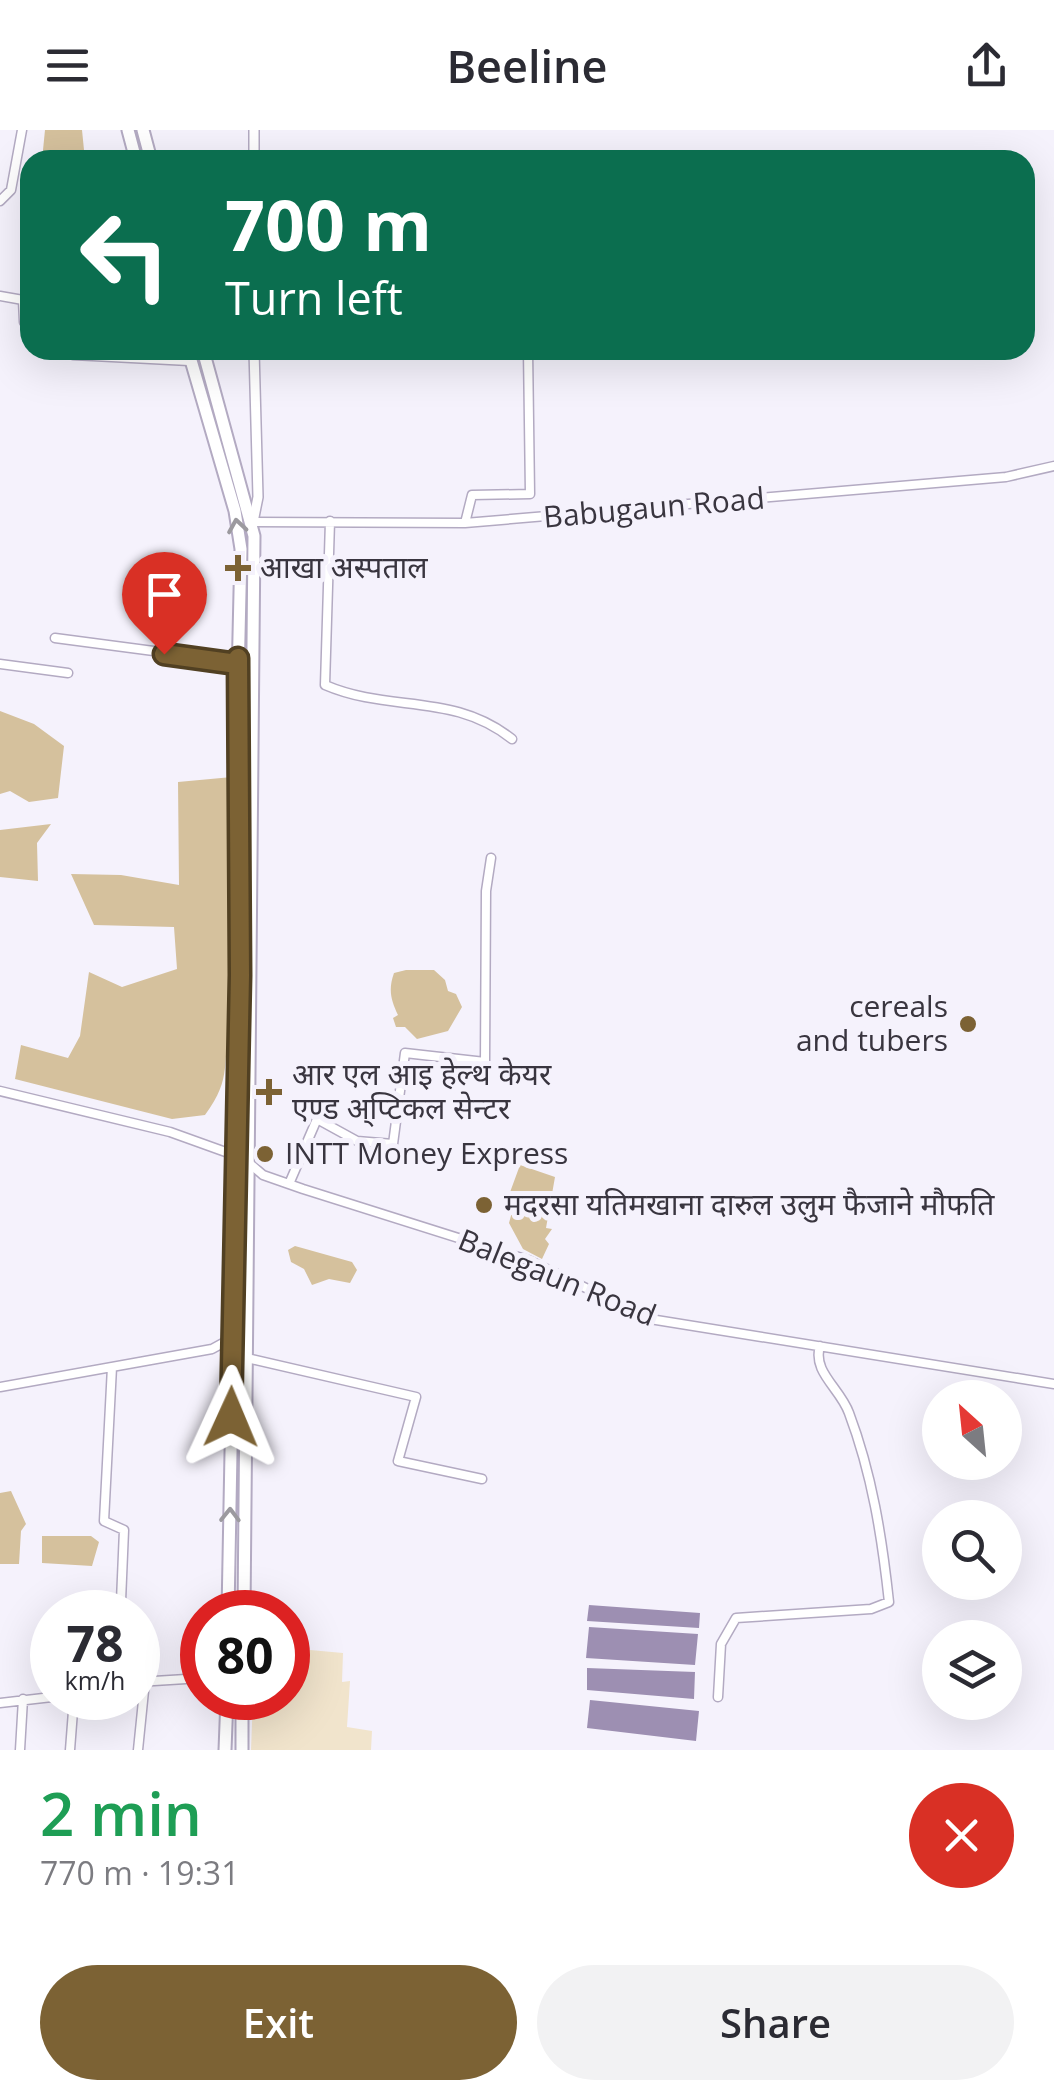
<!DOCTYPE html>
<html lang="en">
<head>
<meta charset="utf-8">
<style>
	:root { --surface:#fff; --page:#f2f2f3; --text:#2b2b33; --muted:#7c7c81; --accent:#7c6234 }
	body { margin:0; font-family:"Open Sans","Noto Sans Devanagari",sans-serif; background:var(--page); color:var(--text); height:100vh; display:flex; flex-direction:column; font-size:38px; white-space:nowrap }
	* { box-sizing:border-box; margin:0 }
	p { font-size:32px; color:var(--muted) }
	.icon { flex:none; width:55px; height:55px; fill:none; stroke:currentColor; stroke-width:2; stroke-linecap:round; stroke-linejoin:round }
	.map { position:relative; height:1620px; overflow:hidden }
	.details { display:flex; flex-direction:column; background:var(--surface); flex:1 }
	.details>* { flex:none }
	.banner { position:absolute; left:20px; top:20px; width:1015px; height:210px; border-radius:30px; box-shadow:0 10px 40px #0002; background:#0b6e4f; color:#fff; overflow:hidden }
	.needle { width:65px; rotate:333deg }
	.controls { position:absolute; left:922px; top:1250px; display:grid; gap:20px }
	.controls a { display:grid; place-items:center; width:100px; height:100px; border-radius:50%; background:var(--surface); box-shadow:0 10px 40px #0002; font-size:50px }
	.speed { position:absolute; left:30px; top:1460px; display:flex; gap:20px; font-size:50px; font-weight:700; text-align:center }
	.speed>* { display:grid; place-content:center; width:130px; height:130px; border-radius:50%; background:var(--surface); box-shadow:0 10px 40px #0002; line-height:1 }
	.speed small { font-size:25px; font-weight:400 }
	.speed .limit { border:15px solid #d22; background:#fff; color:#111 }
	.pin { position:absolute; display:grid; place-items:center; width:85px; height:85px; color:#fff; margin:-102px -42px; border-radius:50% 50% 50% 0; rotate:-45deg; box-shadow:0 0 10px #0007 }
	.pin .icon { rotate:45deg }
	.me { position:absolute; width:110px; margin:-55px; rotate:1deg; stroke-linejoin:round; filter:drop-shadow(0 0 8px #0008) }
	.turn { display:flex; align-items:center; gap:35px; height:210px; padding:0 40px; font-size:45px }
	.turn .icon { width:130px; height:130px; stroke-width:2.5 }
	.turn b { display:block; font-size:70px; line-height:85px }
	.round { display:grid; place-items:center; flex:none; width:105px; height:105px; border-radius:52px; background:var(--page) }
	.summary { display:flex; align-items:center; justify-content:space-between; height:170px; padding:0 40px }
	h1 { font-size:60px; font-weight:600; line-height:75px; color:#1e9e55 }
	.action { display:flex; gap:20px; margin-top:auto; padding:20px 40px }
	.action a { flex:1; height:115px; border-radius:60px; background:var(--accent); color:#fff; font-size:40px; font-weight:600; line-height:115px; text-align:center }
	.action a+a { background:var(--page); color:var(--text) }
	header { display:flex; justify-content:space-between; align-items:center; height:130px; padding:0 40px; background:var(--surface); font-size:45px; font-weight:600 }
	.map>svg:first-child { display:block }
	.green { fill:#f1e4cc }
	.forest { fill:#d5c19d }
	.water { fill:#9d8fb2 }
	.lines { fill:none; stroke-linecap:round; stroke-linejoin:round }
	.minor-casing { stroke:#b3aac2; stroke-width:11 }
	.major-casing { stroke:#b3aac2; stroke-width:12 }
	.highway-casing { stroke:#b3aac2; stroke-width:15 }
	.minor { stroke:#fff; stroke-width:8 }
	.major { stroke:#fff; stroke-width:9 }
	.highway { stroke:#fff; stroke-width:11 }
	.oneway { stroke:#9c9a9f }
	.route-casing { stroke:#514022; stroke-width:25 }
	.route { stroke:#7c6234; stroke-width:18 }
	.poi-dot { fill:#7c6234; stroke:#f5f2fc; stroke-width:4 }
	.labels { text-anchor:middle; stroke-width:10; stroke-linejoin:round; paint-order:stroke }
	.street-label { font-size:30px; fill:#39353f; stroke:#f5f2fc }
	.poi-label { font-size:30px; fill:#39353f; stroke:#f5f2fc; text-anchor:start }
</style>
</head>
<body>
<header><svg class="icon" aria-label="menu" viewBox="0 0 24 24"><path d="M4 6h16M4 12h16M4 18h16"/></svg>Beeline<svg class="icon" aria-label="share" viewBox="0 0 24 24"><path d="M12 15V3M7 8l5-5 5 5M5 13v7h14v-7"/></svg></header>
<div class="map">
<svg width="1054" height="1620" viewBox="0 0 1054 1620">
	<rect width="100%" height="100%" fill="#f5f2fc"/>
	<!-- green -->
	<path class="green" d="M 288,1518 L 343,1523 L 342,1552 L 350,1551 L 347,1597 L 372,1601 L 371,1620 L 251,1620 L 253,1568 L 288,1568 Z"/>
	<!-- forest -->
	<path class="forest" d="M 45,0 L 82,0 L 85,30 L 42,30 Z
		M 0,581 L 34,594 L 64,616 L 58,668 L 29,672 L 10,661 L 0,664 Z
		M 232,647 L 232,892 C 220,933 234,946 205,985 L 172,989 L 15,949 L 21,915 L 68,928 L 80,906 L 89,842 L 122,857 L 177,839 L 174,797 L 94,795 L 71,744 L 121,745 L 179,755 L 178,652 Z
		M 51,694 L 37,713 L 38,751 L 0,747 L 0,700 Z
		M 406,840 L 434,840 L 445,850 L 448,861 L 456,864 L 462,877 L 448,901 L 417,909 L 405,897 L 396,897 L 393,888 L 398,885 C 391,870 388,860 394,843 Z
		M 520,1035 L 555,1047 L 546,1098 L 552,1099 L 545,1109 L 549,1114 L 542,1129 L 523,1119 L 509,1093 L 512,1082 L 505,1076 Z
		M 295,1116 L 352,1132 L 357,1140 L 350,1153 L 329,1149 L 312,1155 L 304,1139 L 291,1132 L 288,1120 Z
		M 11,1361 L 26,1394 L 21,1401 L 19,1434 L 0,1434 L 0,1363 Z
		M 42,1406 L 91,1406 L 99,1412 L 92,1436 L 42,1433 Z"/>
	<!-- water -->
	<path class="water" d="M 589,1475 L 700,1483 L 699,1498 L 587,1491 Z
		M 589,1497 L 698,1504 L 695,1535 L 586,1528 Z
		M 587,1538 L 695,1542 L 694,1569 L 587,1560 Z
		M 590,1570 L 699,1581 L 696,1611 L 587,1598 Z"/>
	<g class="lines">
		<!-- minor casing -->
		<g class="minor-casing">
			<path id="minor" d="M 0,71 L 11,60 L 22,0
				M 0,166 L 23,170 L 24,192 L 30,198
				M 64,220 L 73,225 L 189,231 L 190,226
				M 330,391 L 325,555 C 390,583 453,562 512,609
				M 253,392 L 465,393 L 1006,347 L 1054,336
				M 465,393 L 472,365 L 530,364 L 528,220
				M 55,508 L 237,532
				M 0,534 L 68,543
				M 0,961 L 170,1002 L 234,1025
				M 249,1033 L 263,1045 L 303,1059 L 528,1130 L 650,1189 L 1054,1254
				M 289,1054 L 317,989 L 357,1011 L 393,1014 L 405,923 L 485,932 L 486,761 L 491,728
				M 247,1228 L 416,1267 L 398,1331 L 482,1349
				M 0,1257 L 212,1219 L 232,1208
				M 102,1482 L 121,1471 L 124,1400 L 104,1391 L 112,1237
				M 138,1552 L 202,1548
				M 718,1567 L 721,1514 L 736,1488 L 871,1479 L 889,1472 C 882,1407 872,1344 849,1283 C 840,1258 812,1242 820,1216
				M 58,1568 L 74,1568
				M 0,1573 L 52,1567
				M 20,1620 L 23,1569
				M 70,1620 L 74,1568
				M 138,1620 L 145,1551"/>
		</g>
		<!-- major casing -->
		<g class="major-casing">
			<path id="major" d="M 254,30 L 254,0
				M 253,392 L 258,367 L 254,220"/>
		</g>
		<!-- highway casing -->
		<g class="highway-casing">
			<path id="highway" d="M 128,0 L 136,30
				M 143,0 L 151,30
				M 188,220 L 235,381 L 241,419 L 236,636 L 240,845 L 228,1482
				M 203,220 L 254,406 L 244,1482
				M 225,1620 L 227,1568
				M 242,1620 L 242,1568"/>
		</g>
		<!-- minor -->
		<use href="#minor" class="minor"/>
		<!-- major -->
		<use href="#major" class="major"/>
		<!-- highway -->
		<use href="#highway" class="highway"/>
	</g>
	<!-- one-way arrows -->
	<defs><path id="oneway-chevron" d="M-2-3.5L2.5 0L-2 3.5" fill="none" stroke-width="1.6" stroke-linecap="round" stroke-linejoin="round" transform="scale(2.5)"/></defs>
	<g class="oneway">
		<use href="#oneway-chevron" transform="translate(237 396) rotate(-99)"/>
		<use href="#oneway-chevron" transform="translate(230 1385) rotate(-89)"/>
	</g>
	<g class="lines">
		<!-- route casing -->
		<g class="route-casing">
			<path id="route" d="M 164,524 L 237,534 L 238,528 L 240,845 L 231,1287"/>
		</g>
		<!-- route -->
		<use href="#route" class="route"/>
	</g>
	<!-- markers -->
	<g class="poi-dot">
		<path d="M233 423h10v10h10v10h-10v10h-10v-10h-10v-10h10z"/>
		<circle cx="968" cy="894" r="10"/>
		<path d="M264 947h10v10h10v10h-10v10h-10v-10h-10v-10h10z"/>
		<circle cx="265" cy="1024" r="10"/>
		<circle cx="484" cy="1075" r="10"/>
	</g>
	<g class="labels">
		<!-- street labels -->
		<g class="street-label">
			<text transform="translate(654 378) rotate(-5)" y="10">Babugaun Road</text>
			<text transform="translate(557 1148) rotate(22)" y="10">Balegaun Road</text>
		</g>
		<!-- poi labels -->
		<g class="poi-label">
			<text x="260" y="448">आखा अस्पताल</text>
			<text x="948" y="887" text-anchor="end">cereals<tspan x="948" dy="34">and tubers</tspan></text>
			<text x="292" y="955">आर एल आइ हेल्थ केयर<tspan x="292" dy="34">एण्ड अ्प्टिकल सेन्टर</tspan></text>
			<text x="285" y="1034">INTT Money Express</text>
			<text x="504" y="1085">मदरसा यतिमखाना दारुल उलुम फैजाने माैफति</text>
		</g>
	</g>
</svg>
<div class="controls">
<a><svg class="needle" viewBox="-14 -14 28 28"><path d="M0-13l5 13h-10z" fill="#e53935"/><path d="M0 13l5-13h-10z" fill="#7c7c81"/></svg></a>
<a><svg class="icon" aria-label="search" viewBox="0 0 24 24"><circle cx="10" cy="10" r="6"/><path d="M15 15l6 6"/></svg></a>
<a><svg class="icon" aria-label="layers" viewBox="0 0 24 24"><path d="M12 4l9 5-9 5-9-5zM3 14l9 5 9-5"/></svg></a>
</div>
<div class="speed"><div>78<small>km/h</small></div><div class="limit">80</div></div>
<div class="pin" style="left:164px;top:524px;background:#d93025"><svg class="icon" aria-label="arrive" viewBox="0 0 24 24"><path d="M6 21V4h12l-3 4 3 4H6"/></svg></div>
<svg class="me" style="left:231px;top:1287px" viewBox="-20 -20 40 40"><path d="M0-17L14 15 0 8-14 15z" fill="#7c6234" stroke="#fff" stroke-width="4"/></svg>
<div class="banner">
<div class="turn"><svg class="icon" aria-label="left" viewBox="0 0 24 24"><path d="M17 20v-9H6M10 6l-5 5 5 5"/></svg><div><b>700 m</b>Turn left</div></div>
</div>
</div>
<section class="details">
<div class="summary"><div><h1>2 min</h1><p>770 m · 19:31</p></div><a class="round" style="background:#d93025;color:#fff"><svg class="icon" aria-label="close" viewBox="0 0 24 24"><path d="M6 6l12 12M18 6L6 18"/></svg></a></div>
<div class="action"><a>Exit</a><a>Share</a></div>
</section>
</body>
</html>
